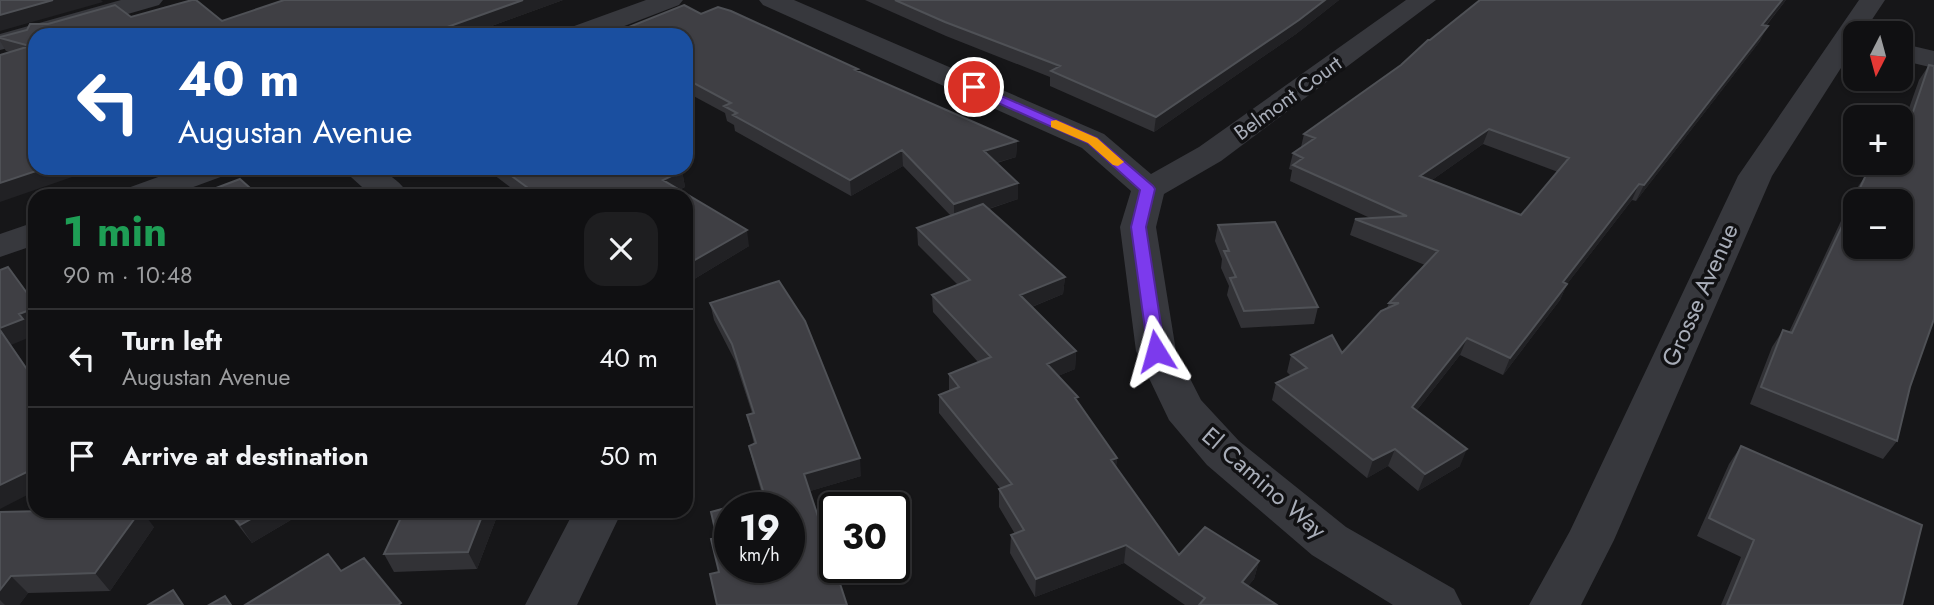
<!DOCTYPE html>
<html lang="en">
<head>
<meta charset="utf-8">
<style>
	:root { --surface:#101012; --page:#1e1e20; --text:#f1f3f6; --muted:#9c9d9f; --line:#303032 }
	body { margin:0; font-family:Jost,sans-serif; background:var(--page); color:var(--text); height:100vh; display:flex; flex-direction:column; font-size:26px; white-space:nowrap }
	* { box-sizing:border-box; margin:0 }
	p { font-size:23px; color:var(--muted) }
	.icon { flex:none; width:38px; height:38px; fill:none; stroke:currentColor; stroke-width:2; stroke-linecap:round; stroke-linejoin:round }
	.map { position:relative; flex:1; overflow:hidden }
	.panel { position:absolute; left:28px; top:189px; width:665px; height:329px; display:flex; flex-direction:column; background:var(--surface); border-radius:21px; box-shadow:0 2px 5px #0004,0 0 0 2px var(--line) }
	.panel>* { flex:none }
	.hud { position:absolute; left:28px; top:28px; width:665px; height:147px; border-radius:21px; box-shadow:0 2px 5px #0004,0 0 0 2px var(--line); background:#1a4fa0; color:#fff; overflow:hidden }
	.needle { width:46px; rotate:186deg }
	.fabs { position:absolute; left:1843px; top:21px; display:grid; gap:14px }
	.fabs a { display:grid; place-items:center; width:70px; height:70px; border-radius:14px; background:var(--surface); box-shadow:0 2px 5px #0004,0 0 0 2px var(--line); font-size:35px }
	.speed { position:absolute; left:714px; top:492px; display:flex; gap:14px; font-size:35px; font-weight:700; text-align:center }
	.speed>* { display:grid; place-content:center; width:91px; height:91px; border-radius:50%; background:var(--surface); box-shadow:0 2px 5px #0004,0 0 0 2px var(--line); line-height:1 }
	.speed small { font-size:18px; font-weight:400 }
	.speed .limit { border:4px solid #111; border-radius:10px; background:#fff; color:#111 }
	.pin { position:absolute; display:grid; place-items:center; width:60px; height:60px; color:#fff; margin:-30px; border:4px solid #fff; border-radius:50%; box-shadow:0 2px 7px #0007 }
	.me { position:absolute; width:77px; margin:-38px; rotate:352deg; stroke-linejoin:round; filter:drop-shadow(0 0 5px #0008) }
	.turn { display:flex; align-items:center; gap:24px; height:147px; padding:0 35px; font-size:32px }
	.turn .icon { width:91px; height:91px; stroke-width:2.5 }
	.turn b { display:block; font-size:49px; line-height:60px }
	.round { display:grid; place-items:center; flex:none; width:74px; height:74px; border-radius:21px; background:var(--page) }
	.headline { display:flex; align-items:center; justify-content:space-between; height:119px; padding:0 35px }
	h1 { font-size:42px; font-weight:700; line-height:52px; color:#1e9e55 }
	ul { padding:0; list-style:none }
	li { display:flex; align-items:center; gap:21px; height:98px; padding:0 35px; border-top:2px solid var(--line) }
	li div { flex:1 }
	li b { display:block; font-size:26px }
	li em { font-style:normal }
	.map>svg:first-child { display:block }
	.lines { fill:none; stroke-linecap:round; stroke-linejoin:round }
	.minor { fill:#37383d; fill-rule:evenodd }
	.wall { fill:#323236; fill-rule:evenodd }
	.shaded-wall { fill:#212124 }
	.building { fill:#3f3f44; stroke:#4f5156; stroke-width:2; fill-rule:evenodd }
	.route { fill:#7c3aed; stroke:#51269a; stroke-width:2 }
	.slow { fill:#f59e0b }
	.labels { text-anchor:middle; stroke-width:7; stroke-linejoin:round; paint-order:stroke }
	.far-street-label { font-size:21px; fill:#a8adb8; stroke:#111113 }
	.street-label { font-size:24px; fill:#a8adb8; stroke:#111113 }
</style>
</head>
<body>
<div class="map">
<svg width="1934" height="605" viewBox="0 0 1934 605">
	<rect width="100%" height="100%" fill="#161618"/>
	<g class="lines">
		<!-- minor -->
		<path class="minor" d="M 121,0 L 163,0 L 159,5 L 55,35 L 35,35 L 35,41 L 0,50 L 0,34 Z
			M 646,0 L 683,0 L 679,5 L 601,35 L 562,35 L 566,29 Z
			M 759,0 L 794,0 L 1104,134 L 1151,174 L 1199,147 L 1406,0 L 1436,0 L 1221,161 L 1164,194 L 1156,227 L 1176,351 L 1201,400 L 1239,441 L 1346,527 L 1454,589 L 1462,605 L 1393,605 L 1312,555 L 1207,465 L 1169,420 L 1136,351 L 1120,227 L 1131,191 L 1082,148 L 763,5 Z
			M 1859,0 L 1885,0 L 1863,33 L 1855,33 L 1855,46 L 1772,176 L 1614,540 L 1581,605 L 1529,605 L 1570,531 L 1738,176 Z
			M 1900,43 L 1934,51 L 1934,68 L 1900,60 Z
			M 183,168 L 230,168 L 226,175 L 169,196 L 120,196 L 125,189 Z
			M 341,168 C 372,168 390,167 410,196 L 372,196 Z
			M 35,222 L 35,245 L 0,257 L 0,234 Z
			M 574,511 L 622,511 L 577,605 L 525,605 Z"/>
	</g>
	<!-- wall -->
	<path class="wall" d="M 284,0 L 563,0 L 467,35 L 35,168 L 10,52 L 6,51 L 0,41 L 0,37 L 48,24 L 131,17 L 222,21 Z
		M 865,0 L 1339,0 L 1296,34 L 1154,132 L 1050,86 L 1050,77 L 946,36 Z
		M 1480,0 L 1786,0 L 1766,26 L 1760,41 L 1636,201 L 1632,200 L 1567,284 L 1560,300 L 1503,375 L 1460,355 L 1417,410 L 1460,466 L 1418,491 L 1388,466 L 1367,478 L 1272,400 L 1276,383 L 1291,376 L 1287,372 L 1291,355 L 1342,353 L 1387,308 L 1389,303 L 1425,265 L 1350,235 L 1355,219 L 1370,218 L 1290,181 L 1292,170 L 1289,169 L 1293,153 L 1301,147 L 1304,134 L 1401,65 ZM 1483,144 L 1558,172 L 1521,215 L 1432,180 Z
		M 701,14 L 858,71 L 1017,141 L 1016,157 L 997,163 L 1018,199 L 989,209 L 1065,277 L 1063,294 L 1032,307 L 1076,351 L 1075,369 L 1058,376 L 1117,458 L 1116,467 L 1179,555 L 1259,561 L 1254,579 L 1248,586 L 1277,605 L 1185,605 L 1124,563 L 1035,597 L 1010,553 L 1011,535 L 1015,534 L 999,507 L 999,489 L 1000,488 L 939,413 L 939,395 L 949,391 L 949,374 L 978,362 L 933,312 L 932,295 L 958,285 L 918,245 L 917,228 L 951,216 L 903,166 L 851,196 L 735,131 L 734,125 L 727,121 L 725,113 L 686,92 L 686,35 Z
		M 1929,65 L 1910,387 L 1897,441 L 1883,459 L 1750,404 L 1772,347 L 1783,330 L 1789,332 L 1855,191 L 1866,175 L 1867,175 L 1873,163 L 1900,163 L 1900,117 L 1897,117 L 1902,109 L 1908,111 L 1919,80 Z
		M 485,168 L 677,168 L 682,171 L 685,187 L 679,190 L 749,246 L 686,284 L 686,196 L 522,196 Z
		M 1218,225 L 1318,307 L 1314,324 L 1241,328 L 1227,295 L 1229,286 L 1221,268 L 1222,259 L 1215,241 Z
		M 710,303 L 861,476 L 810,491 L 719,572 L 717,538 L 763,498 L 753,463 L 749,446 L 754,444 L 747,415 L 752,413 L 735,361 L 714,320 Z
		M 1741,446 L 1902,605 L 1721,605 L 1741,557 L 1697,536 L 1729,464 Z
		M 227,511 L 306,511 L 252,543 Z
		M 499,511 L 477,569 L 394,572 L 384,554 Z
		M 0,512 L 154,527 L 110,591 L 28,593 L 19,605 L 0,605 Z"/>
	<!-- shaded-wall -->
	<path class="shaded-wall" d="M 53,0 L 101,0 L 103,2 L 0,31 L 0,15 Z
		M 523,0 L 563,0 L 467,35 L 425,35 Z
		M 1325,0 L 1339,0 L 1296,34 L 1154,132 L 1156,117 Z
		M 1782,0 L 1786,0 L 1755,39 L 1762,25 Z
		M 1768,26 L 1760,41 L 1636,201 L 1644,185 Z
		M 1489,129 L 1483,144 L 1415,192 L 1420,176 Z
		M 1017,141 L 1016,157 L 984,166 L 984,151 Z
		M 902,150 L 903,166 L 851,196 L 850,180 Z
		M 45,168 L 98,168 L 0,202 L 0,183 Z
		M 682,171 L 685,187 L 666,196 L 663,180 Z
		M 1018,183 L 1018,199 L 954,220 L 954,204 Z
		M 1639,184 L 1632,200 L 1567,284 L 1560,300 L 1503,375 L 1510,358 L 1563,282 Z
		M 560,190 L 562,196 L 547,196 Z
		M 747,230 L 749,246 L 686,284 L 686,265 Z
		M 1065,277 L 1063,294 L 1019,312 L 1020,295 Z
		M 35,308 L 35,329 L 32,331 L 35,335 L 11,345 L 35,379 L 35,381 L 0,330 L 0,328 L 19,314 Z
		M 1467,338 L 1460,355 L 1406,424 L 1412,407 Z
		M 1076,351 L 1075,369 L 1046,381 L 1047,364 Z
		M 1395,449 L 1388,466 L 1367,478 L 1373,460 Z
		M 1467,449 L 1460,466 L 1418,491 L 1425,474 Z
		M 860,458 L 861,476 L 807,492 L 804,474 Z
		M 1117,458 L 1115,475 L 1111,460 Z
		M 35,468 L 35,491 L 0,509 L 0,485 Z
		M 140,511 L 142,511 L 154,527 L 110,591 L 95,573 Z
		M 265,511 L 306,511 L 252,543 L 240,525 Z
		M 484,511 L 499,511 L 477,569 L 468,552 Z
		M 1126,545 L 1124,563 L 1035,597 L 1036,579 Z
		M 1259,561 L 1254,579 L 1237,600 L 1242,582 Z
		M 11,576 L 28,593 L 19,605 L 5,605 L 0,600 L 0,590 Z"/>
	<!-- building -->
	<path class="building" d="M 0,0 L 53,0 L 0,15 Z
		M 192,0 L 196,0 L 222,21 L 284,0 L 523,0 L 425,35 L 35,35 L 35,168 L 45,168 L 0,183 L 0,55 L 30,46 L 0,38 L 0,37 L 27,30 L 30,24 L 48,24 L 115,5 L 131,17 Z
		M 895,0 L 1325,0 L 1299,20 L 1156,117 L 1051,71 L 1060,66 L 945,22 Z
		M 1480,0 L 1782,0 L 1762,25 L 1768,26 L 1644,185 L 1639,184 L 1563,282 L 1567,284 L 1510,358 L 1467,338 L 1412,407 L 1467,449 L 1425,474 L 1395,449 L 1373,460 L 1276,383 L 1307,368 L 1291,355 L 1332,335 L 1342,353 L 1381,311 L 1399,303 L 1389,303 L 1438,251 L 1355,219 L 1407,216 L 1293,165 L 1303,158 L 1293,153 L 1315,138 L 1304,134 L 1401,65 L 1428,40 L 1430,40 ZM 1489,129 L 1569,158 L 1521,215 L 1420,176 Z
		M 684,5 L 701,14 L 718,7 L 731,11 L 858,69 L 855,70 L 1017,141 L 984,151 L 1018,183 L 954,204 L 902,150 L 850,180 L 733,115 L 737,113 L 724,106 L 731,103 L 686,79 L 686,35 L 609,35 Z
		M 1929,65 L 1934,66 L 1934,319 L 1910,387 L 1897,441 L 1761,387 L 1783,330 L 1792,333 L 1866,175 L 1869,176 L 1875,163 L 1900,163 L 1900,117 L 1898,117 L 1902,109 L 1913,112 ZM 1855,201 L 1900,201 L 1900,247 L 1855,247 Z
		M 501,168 L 677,168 L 682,171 L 663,180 L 747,230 L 686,265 L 686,196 L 569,196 L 560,190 L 547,196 L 539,196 Z
		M 240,179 L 259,196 L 195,196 Z
		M 983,204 L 1065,277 L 1020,295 L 1076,351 L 1047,364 L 1078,397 L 1075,398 L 1117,458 L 1111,460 L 1179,555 L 1205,527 L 1259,561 L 1242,582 L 1277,605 L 1199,605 L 1205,598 L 1126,545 L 1036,579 L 1011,535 L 1024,530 L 999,489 L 1012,484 L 939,395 L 959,387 L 949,374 L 991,357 L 932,295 L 970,280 L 917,228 Z
		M 1275,222 L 1318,307 L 1244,311 L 1230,278 L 1236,277 L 1224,251 L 1229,251 L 1218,225 Z
		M 8,267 L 35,304 L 35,308 L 19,314 L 23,319 L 0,328 L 0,270 Z
		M 779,281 L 805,321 L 860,458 L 804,474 L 847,605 L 717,605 L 710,574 L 719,572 L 711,539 L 717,538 L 711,512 L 765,497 L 749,446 L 756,443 L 747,415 L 754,413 L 732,344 L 710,303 ZM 730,508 L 789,508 L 789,567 L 730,567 Z
		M 0,330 L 35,381 L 35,468 L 0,485 Z
		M 1741,446 L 1922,525 L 1902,605 L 1727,605 L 1754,540 L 1709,518 Z
		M 45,511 L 140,511 L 95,573 L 11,576 L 0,590 L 0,512 Z
		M 228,511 L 265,511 L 240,525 Z
		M 404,511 L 484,511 L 468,552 L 384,554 Z
		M 328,554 L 341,571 L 364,558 L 401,603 L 398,605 L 245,605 Z
		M 173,590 L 183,605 L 148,605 Z
		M 225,596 L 231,605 L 209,605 Z"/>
	<!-- route -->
	<path class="route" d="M 974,84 L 1097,138 L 1153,186 L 1155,189 L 1146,227 L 1165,351 L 1162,355 L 1150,355 L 1148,351 L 1131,227 L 1140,190 L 1088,143 L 969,90 L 969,85 Z"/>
	<!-- slow -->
	<path class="slow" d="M 1056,120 L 1097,138 L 1124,162 L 1118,166 L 1113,165 L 1088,143 L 1051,127 L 1051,121 Z"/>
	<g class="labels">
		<!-- far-street labels -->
		<g class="far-street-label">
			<text transform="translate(1288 98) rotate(-36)" y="7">Belmont Court</text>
		</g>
		<!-- street labels -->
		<g class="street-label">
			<text transform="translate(1700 295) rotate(-66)" y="8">Grosse Avenue</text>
			<text transform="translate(1264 483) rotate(41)" y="8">El Camino Way</text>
		</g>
	</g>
</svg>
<div class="fabs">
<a><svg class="needle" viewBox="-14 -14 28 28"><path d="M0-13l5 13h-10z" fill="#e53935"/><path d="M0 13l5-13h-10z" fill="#9c9d9f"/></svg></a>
<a>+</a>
<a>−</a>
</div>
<div class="speed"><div>19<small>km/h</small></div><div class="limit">30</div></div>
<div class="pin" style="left:974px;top:87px;background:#d93025"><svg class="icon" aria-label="arrive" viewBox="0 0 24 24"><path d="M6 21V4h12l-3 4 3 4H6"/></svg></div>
<svg class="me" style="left:1156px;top:351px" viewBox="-20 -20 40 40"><path d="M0-17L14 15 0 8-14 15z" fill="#7c3aed" stroke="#fff" stroke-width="4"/></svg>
<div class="hud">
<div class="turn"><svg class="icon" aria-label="left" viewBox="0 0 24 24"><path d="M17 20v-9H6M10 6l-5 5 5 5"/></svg><div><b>40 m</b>Augustan Avenue</div></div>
</div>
<section class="panel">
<div class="headline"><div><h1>1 min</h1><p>90 m · 10:48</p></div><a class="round"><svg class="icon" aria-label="close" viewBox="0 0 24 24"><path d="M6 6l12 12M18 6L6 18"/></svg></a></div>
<ul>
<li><svg class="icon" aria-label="left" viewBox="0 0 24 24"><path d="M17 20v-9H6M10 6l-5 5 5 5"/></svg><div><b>Turn left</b><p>Augustan Avenue</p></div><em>40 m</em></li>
<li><svg class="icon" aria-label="arrive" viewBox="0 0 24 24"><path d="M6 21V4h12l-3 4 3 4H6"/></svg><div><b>Arrive at destination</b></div><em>50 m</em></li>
</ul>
</section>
</div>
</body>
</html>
